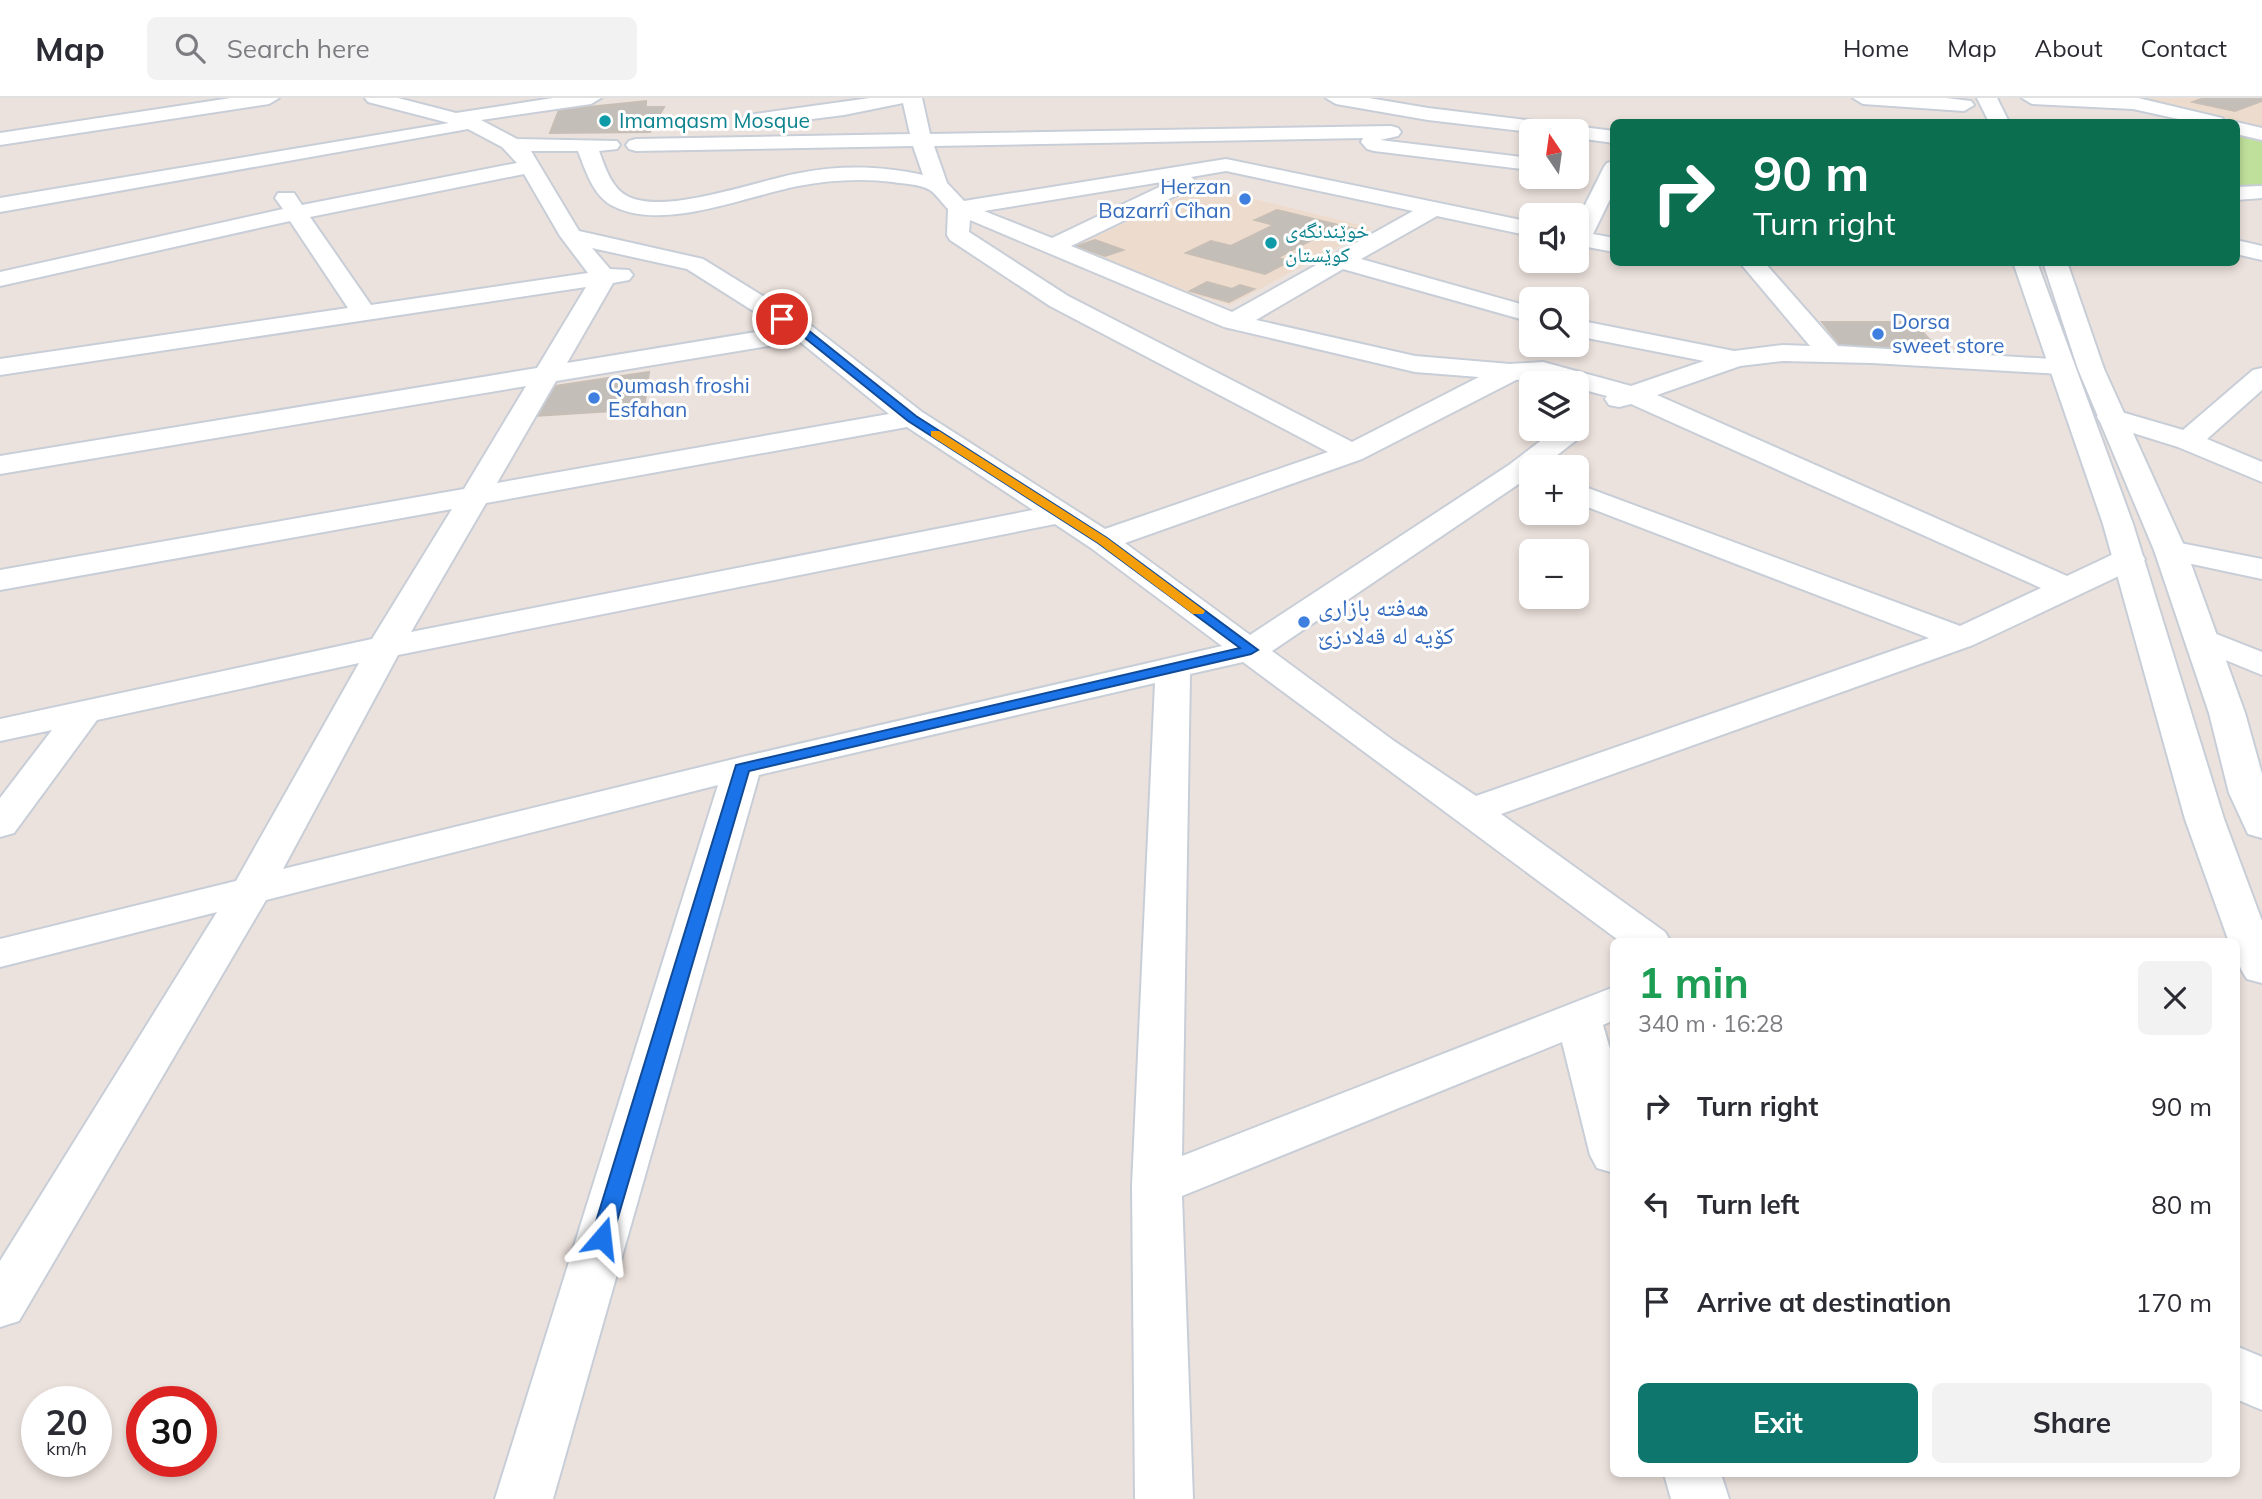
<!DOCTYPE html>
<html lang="en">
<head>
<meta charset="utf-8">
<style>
	:root { --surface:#fff; --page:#f2f2f3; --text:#2b2b33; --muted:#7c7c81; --line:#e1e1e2; --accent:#0f766e }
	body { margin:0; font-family:Mulish,"Noto Naskh Arabic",sans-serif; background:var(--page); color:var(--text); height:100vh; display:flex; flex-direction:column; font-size:26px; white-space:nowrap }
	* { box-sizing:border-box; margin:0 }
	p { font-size:23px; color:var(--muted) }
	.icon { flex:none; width:38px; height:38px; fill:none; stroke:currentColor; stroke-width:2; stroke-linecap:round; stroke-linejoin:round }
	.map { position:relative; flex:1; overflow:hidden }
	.drawer { position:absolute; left:1610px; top:840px; width:630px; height:539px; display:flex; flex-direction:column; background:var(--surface); border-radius:10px; box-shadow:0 4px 10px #0003 }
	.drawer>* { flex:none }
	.hud { position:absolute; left:1610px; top:21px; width:630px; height:147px; border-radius:10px; box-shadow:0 4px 10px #0003; background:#0b6e4f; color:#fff; overflow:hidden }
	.needle { width:46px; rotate:347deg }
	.buttons { position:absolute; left:1519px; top:21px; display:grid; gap:14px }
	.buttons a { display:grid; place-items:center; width:70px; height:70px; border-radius:10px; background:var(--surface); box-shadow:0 4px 10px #0003; font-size:35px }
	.speed { position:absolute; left:21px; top:1288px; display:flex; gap:14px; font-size:35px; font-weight:700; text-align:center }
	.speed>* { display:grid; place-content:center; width:91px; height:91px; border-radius:50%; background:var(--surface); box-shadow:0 4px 10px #0003; line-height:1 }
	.speed small { font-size:18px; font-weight:400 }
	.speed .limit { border:10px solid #d22; background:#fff; color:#111 }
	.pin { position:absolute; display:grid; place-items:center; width:60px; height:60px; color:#fff; margin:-30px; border:4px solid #fff; border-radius:50%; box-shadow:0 2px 7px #0007 }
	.me { position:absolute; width:77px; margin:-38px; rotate:17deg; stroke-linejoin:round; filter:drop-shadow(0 0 5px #0008) }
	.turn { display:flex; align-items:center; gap:24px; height:147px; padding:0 28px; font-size:32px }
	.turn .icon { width:91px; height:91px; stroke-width:2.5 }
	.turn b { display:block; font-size:49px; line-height:60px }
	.round { display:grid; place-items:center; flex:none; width:74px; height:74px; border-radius:10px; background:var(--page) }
	.headline { display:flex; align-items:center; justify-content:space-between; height:119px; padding:0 28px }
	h1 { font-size:42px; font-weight:700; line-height:52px; color:#1e9e55 }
	.action { display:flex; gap:14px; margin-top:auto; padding:14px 28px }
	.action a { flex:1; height:80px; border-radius:10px; background:var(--accent); color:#fff; font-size:28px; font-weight:700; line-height:80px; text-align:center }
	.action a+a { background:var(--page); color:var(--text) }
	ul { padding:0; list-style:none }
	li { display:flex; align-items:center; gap:21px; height:98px; padding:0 28px }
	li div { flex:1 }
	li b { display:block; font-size:26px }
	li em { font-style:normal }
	header { display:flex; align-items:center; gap:42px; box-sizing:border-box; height:98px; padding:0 35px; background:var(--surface); border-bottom:2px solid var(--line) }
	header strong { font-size:33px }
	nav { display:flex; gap:38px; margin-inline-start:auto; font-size:24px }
	.search { width:490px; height:63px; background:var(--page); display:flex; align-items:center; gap:18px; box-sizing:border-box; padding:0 24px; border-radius:10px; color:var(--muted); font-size:26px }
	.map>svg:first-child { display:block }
	.education { fill:#eddccd }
	.green { fill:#bfe09b }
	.building { fill:#c4beb8; stroke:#c7beb6; stroke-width:2 }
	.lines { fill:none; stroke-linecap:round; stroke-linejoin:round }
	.minor-casing { stroke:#c8ced7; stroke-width:4 }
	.tertiary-casing { stroke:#c8ced7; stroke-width:4 }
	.minor { fill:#fff; fill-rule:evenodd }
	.tertiary { fill:#fff; fill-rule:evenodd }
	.route { fill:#1a73e8; stroke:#114b97; stroke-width:2 }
	.slow { fill:#f59e0b }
	.culture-dot { fill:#0f9aa8; stroke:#fff; stroke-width:2.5 }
	.shop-dot { fill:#3f7fe0; stroke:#fff; stroke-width:2.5 }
	.labels { text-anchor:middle; stroke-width:6; stroke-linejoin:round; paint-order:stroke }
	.far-culture-label { font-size:21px; fill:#0d838f; stroke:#fff; text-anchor:start }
	.far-shop-label { font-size:21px; fill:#366cbe; stroke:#fff; text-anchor:start }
	.shop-label { font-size:24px; fill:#366cbe; stroke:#fff; text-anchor:start }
</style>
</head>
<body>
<header>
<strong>Map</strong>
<div class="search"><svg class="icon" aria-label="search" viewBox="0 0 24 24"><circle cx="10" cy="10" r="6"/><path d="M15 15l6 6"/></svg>Search here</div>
<nav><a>Home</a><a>Map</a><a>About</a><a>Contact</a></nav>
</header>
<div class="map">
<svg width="2262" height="1401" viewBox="0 0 2262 1401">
	<rect width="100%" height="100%" fill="#ece2dd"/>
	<!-- education -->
	<path class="education" d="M 2140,0 L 2262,0 L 2262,29 L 2142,1 Z
		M 1205,89 L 1373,130 L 1230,207 L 1165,188 L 1074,148 Z"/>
	<!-- green -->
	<path class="green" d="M 2237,38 L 2262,44 L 2262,87 L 2237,87 Z"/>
	<!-- building -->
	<path class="building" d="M 2205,0 L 2262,0 L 2262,3 L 2235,13 L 2193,4 L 2201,1 L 2208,2 Z
		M 646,3 L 646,9 L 664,9 L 650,34 L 550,35 L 559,12 Z
		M 1277,112 L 1355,131 L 1333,142 L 1319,138 L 1277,160 L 1290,163 L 1265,176 L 1186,155 L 1211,143 L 1231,148 L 1274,127 L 1255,122 Z
		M 1095,142 L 1123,152 L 1105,158 L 1077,148 Z
		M 1207,184 L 1232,191 L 1240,187 L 1254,191 L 1229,204 L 1190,193 Z
		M 1822,224 L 1914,224 L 1935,248 L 1841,248 Z
		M 649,274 L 644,311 L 536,318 L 549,289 Z"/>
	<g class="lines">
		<!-- minor casing -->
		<g class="minor-casing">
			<path id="minor" d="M 231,0 L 279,0 L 269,6 L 0,47 L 0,35 Z
				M 365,0 L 398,0 L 456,15 L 553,0 L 601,0 L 591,6 L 481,22 L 517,41 L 617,43 L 620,47 L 617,51 L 599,53 C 605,69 611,89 627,98 C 665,118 758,82 800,75 C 840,67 883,68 923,77 L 913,48 L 636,53 L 629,51 L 626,47 L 629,43 L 636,41 L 910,36 L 903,5 L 844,17 L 748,29 L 738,23 L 748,17 L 870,0 L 922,0 L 930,36 L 1391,28 L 1398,30 L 1401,34 L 1398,38 L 1380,42 L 1531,60 L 1531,72 L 1374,53 L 1367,51 L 1361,44 L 1363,40 L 934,48 L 947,85 L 964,103 L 1226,61 L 1531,124 L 1531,138 L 1437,118 L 1361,161 L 1531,209 L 1531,224 L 1343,171 L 1256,222 L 1415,258 L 1510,266 L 1543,264 L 1631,288 L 1704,263 L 1577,238 L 1577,222 L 1734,253 L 1783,247 L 1810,248 L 1741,166 L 1764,164 L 1838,248 L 2069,262 L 2073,268 L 2069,274 L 2060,276 L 1872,265 L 1783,263 L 1740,268 L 1657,297 L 2067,478 L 2118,454 L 2129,451 L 2140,454 L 2145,461 L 2140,468 L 1973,547 L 1501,716 L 1665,834 L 1671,844 L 1621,844 L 1243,564 L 1190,576 L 1182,1058 L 1614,889 L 1614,922 L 1603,927 L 1614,965 L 1614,1075 L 1597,1070 L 1590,1057 L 1562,944 L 1182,1098 L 1193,1401 L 1135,1401 L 1132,1088 L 1155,585 L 759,677 L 553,1401 L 495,1401 L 718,687 L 266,802 L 19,1223 L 0,1229 L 0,1163 L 217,814 L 0,869 L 0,841 L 236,783 L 359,565 L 97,622 L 14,735 L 0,739 L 0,700 L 52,632 L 0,643 L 0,621 L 372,541 L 452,411 L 0,492 L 0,472 L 464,391 L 526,288 L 0,376 L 0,358 L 537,270 L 586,189 L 0,277 L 0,261 L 348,210 L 290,123 L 0,188 L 0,174 L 283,111 L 275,100 L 278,95 L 294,95 L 302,107 L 517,65 L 502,49 L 468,31 L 0,114 L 0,100 L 449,25 L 368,4 ZM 531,53 L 578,53 C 585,71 593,97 611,107 C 661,135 746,98 798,88 C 829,82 862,80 893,84 C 904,86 920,86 930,92 C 936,96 942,105 948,111 L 947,137 L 950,142 L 1050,208 L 1328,354 L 1105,431 L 922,314 L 813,229 L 703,161 L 579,133 ZM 1226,73 L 1413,113 L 1232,214 L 1071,148 L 1194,89 L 1197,84 L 1191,79 ZM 524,76 L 560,138 L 588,175 L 371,207 L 310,119 ZM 1174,82 L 1052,140 L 984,113 ZM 970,122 L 1224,229 L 1415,274 L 1479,279 L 1352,344 L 1068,198 L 969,134 ZM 592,150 L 687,171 L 780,230 L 567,265 L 613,185 L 629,182 L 633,177 L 629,172 L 610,171 ZM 799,243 L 889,316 L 497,385 L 556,283 ZM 1542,280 L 1561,285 L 1577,285 L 1577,290 L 1607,298 L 1605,301 L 1609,307 L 1619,309 L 1631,306 L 2041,490 L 1960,528 L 1577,386 L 1577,405 L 1929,540 L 1476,698 L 1394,643 L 1272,553 L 1529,379 L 1531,369 L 1542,369 L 1583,337 L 1587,331 L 1583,325 L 1577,323 L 1577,331 L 1556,331 L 1509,367 L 1250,537 L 1125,445 L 1362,361 L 1516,282 ZM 907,329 L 1033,412 L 411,534 L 486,405 ZM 1055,426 L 1091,450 L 1222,548 L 742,659 L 283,771 L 398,557 Z
				M 1326,0 L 1369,0 L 1428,10 L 1614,33 L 1614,45 L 1577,40 L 1577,33 L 1531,34 L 1428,22 L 1336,6 Z
				M 1853,0 L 1946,0 L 1971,3 L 1974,7 L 1964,13 L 1863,6 Z
				M 2022,0 L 2138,0 L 2222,20 L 2225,24 L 2192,24 L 2133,11 L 2032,6 Z
				M 2234,24 L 2236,24 L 2262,30 L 2262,42 L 2236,36 L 2236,24 Z
				M 1614,63 L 1614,93 L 1593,136 L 1614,140 L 1614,154 L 1577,147 L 1577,123 L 1604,69 L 1607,65 Z
				M 2262,88 L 2262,100 L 2236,102 L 2236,89 Z
				M 2236,142 L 2262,148 L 2262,162 L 2236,156 Z
				M 2262,270 L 2262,292 L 2207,341 L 2262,364 L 2262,384 L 2178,349 L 2101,325 L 2097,319 L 2101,313 L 2111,311 L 2183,332 L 2253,272 Z
				M 2170,443 L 2262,461 L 2262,481 L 2159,459 L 2154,452 L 2159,445 Z
				M 2201,530 L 2262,554 L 2262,577 L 2189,547 L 2184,540 L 2189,533 Z
				M 2236,1248 L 2262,1259 L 2262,1312 L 2236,1301 Z
				M 1664,1376 L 1721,1376 L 1729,1401 L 1671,1401 Z"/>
		</g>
		<!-- tertiary casing -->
		<g class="tertiary-casing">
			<path id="tertiary" d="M 1977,0 L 1997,0 L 2009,24 L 1989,24 Z
				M 2013,164 L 2037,164 L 2133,426 L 2224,721 L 2262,823 L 2262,885 L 2247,881 C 2238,868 2236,859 2236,844 L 2229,844 L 2185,721 L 2103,426 Z
				M 2043,164 L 2067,164 L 2104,271 L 2186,452 L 2245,615 L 2262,676 L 2262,740 L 2248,736 L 2229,695 L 2209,615 L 2154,452 L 2078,271 Z"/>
		</g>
		<!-- minor -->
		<use href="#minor" class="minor"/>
		<!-- tertiary -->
		<use href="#tertiary" class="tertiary"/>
	</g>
	<!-- route -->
	<path class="route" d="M 778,218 L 786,218 L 808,232 L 916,318 L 1107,440 L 1258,552 L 1251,556 L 749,673 L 612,1140 L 609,1146 L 602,1148 L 594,1146 L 591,1140 L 736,667 L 1240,550 L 1098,445 L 908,323 L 800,236 L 778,223 Z"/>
	<!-- slow -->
	<path class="slow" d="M 931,333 L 939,333 L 1107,440 L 1205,513 L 1203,516 L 1193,516 L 1098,445 L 931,338 Z"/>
	<!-- markers -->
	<g class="culture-dot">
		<circle cx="605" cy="23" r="7"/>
		<circle cx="1271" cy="145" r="7"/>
	</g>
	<g class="shop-dot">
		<circle cx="1245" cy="101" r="7"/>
		<circle cx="1878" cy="236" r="7"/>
		<circle cx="594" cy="300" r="7"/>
		<circle cx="1304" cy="524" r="7"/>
	</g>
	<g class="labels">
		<!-- far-culture labels -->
		<g class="far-culture-label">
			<text x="619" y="30">Imamqasm Mosque</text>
			<text x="1285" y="140">خوێندنگەی<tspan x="1285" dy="24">کوێستان</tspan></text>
		</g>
		<!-- far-shop labels -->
		<g class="far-shop-label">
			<text x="1231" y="96" text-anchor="end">Herzan<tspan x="1231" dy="24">Bazarrî Cîhan</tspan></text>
			<text x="1892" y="231">Dorsa<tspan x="1892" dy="24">sweet store</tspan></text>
			<text x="608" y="295">Qumash froshi<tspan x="608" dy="24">Esfahan</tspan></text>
		</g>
		<!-- shop labels -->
		<g class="shop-label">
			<text x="1318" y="518">هەفتە بازاری<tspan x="1318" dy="28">کۆیە لە قەلادزێ</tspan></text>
		</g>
	</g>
</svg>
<div class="buttons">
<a><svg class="needle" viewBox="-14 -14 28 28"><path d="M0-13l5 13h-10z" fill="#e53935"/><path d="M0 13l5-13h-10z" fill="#7c7c81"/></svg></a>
<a><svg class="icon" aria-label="sound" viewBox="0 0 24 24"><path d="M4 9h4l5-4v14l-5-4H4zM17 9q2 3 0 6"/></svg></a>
<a><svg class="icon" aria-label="search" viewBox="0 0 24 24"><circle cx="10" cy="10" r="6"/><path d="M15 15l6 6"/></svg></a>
<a><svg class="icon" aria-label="layers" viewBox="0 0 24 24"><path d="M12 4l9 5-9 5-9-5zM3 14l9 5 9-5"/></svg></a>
<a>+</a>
<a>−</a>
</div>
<div class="speed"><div>20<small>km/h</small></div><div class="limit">30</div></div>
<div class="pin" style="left:782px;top:221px;background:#d93025"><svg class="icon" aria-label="arrive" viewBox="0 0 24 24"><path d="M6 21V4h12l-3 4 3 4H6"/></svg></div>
<svg class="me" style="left:602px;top:1140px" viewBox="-20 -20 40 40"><path d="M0-17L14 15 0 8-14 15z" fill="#1a73e8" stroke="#fff" stroke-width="4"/></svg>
<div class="hud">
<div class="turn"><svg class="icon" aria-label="right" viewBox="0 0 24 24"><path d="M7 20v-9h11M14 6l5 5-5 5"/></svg><div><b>90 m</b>Turn right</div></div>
</div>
<section class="drawer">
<div class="headline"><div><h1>1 min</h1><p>340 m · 16:28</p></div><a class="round"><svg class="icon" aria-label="close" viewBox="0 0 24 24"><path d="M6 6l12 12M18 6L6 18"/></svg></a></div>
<ul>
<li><svg class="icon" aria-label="right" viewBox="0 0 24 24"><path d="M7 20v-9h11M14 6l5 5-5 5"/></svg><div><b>Turn right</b></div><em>90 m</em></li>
<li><svg class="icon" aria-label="left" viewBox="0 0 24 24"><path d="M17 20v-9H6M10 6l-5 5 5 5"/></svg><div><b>Turn left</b></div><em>80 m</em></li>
<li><svg class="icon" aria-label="arrive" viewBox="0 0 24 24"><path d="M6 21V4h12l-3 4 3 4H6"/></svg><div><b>Arrive at destination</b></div><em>170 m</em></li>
</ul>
<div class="action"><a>Exit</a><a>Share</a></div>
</section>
</div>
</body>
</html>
